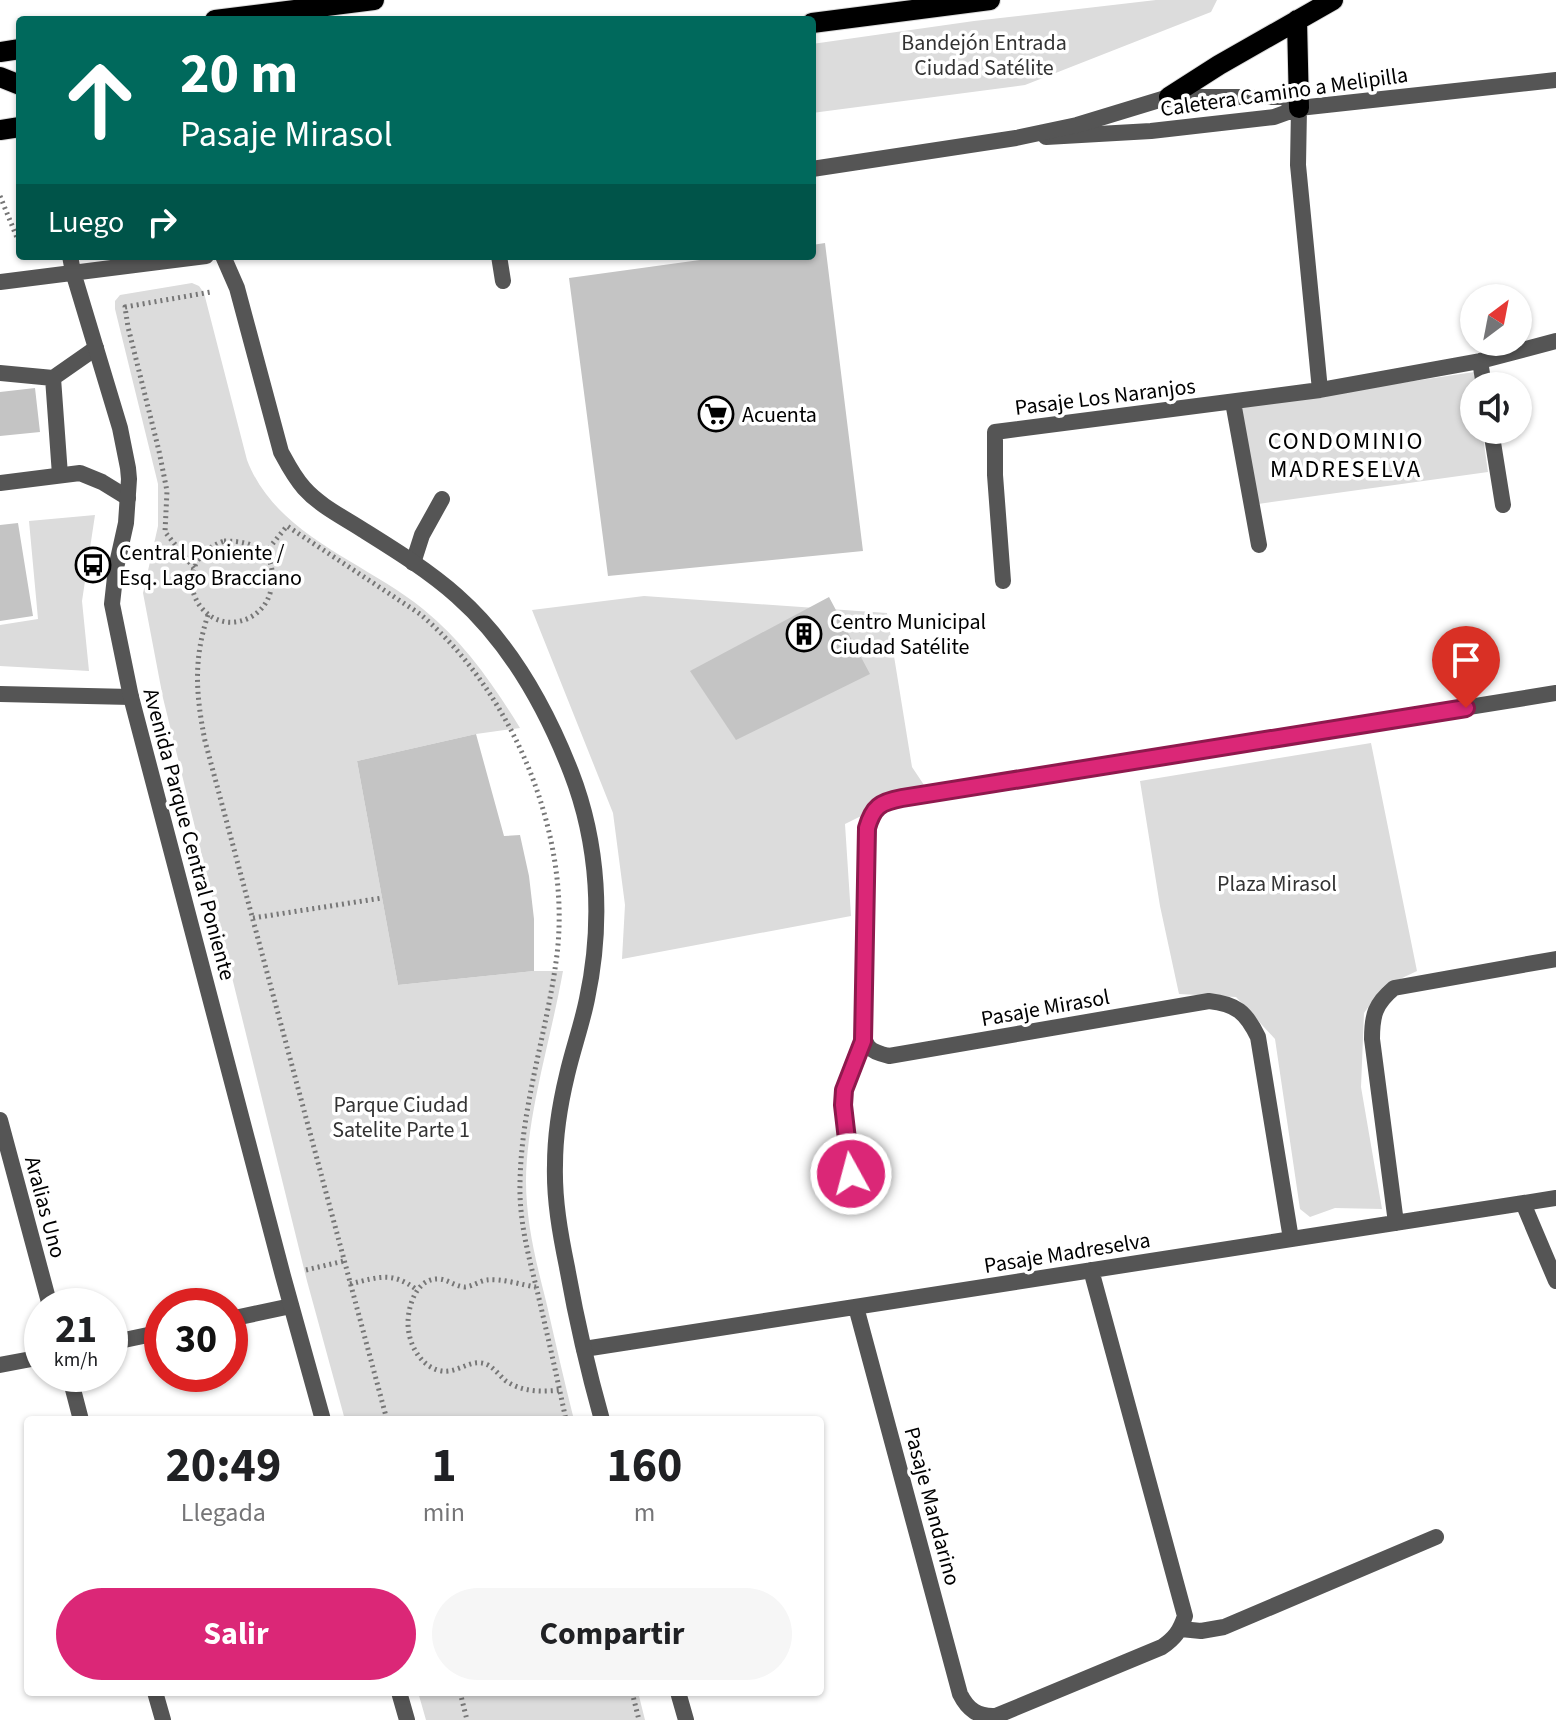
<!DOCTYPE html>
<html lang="es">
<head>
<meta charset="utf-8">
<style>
	:root { --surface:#fff; --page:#f6f6f6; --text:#202124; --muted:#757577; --accent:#db2777 }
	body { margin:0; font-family:"Source Sans 3",sans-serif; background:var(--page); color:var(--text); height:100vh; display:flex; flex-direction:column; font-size:30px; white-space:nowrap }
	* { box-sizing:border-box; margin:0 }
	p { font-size:26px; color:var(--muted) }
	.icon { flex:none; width:44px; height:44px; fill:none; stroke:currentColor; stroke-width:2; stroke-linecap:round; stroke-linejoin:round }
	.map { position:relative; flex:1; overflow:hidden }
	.sheet { position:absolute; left:24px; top:1416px; width:800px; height:280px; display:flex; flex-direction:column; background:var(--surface); border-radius:8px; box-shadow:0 2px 6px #0004 }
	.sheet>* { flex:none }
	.guide { position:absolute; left:16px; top:16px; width:800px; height:244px; border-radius:8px; box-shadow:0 2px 6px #0004; background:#00695c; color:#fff; overflow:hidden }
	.needle { width:52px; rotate:32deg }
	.tools { position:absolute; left:1460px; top:284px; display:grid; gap:16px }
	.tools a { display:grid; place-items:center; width:72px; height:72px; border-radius:50%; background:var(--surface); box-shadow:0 2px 6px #0004; font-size:40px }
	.speed { position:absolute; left:24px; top:1288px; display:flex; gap:16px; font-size:40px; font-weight:700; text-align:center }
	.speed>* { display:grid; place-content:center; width:104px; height:104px; border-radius:50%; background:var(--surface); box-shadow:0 2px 6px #0004; line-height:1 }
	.speed small { font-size:20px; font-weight:400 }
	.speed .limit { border:12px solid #d22; background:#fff; color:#111 }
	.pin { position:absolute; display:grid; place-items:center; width:68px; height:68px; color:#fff; margin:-82px -34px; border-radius:50% 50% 50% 0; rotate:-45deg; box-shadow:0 0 8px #0007 }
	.pin .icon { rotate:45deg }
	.me { position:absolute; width:88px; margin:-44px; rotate:353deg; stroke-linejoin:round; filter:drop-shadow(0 0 6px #0008) }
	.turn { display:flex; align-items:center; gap:28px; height:168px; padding:0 32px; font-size:36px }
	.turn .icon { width:104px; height:104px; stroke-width:2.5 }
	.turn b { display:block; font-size:56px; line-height:68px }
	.then { display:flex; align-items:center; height:76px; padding:0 32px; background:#0003; gap:16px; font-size:30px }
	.eta { display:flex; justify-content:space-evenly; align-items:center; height:136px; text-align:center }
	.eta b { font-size:48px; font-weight:700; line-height:56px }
	.cta { display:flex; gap:16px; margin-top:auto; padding:16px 32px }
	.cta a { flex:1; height:92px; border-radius:48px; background:var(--accent); color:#fff; font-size:32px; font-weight:700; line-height:92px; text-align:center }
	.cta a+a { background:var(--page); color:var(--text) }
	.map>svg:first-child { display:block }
	.green { fill:#dcdcdc }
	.building { fill:#c4c4c4 }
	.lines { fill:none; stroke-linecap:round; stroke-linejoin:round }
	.primary-casing { stroke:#dbdbdb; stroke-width:22 }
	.path { stroke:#777; stroke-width:5; stroke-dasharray:2 4; stroke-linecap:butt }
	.service { stroke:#555; stroke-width:16 }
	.minor { stroke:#555; stroke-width:16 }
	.tertiary { stroke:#555; stroke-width:16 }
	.primary { stroke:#000; stroke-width:20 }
	.route-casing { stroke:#8e194d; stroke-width:20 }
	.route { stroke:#db2777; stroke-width:14 }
	.labels { text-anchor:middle; stroke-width:7; stroke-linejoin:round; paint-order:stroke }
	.park-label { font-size:22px; fill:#333; stroke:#fff }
	.street-label { font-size:22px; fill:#000; stroke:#fff }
	.poi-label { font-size:22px; fill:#000; stroke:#fff; text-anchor:start }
	.neighbourhood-label { font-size:24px; letter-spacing:2px; fill:#000; stroke:#fff }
</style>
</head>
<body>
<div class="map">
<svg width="1556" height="1720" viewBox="0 0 1556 1720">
	<rect width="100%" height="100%" fill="#fff"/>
	<!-- green -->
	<path class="green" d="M 1156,0 L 1217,0 L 1211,12 L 1025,85 L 812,113 L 812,44 L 974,21 Z
		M 192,283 L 199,286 L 204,293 L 247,460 C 276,536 364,561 423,609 C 464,642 493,684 520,728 L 476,734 L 357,761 L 398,985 L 534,971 L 563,971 C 551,1039 527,1113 526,1181 C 526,1222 536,1262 546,1301 C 555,1341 564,1380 574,1420 L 345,1420 L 307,1281 L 163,698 L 143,593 L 158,526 L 158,484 L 115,309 L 115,301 L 120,295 Z
		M 1474,372 L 1476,386 L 1474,386 L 1474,430 L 1482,430 L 1488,472 L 1258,504 L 1240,407 Z
		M 95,515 L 82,601 L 89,671 L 0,666 L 0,625 L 38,619 L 29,521 Z
		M 644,596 L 887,613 L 912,767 L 924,785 L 845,824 L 851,916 L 622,959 L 625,905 L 613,813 L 532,610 Z
		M 1371,743 L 1417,971 L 1383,987 L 1364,1013 L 1361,1087 L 1382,1209 L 1335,1208 L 1310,1217 L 1300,1209 L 1275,1039 L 1236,997 L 1179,994 L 1160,906 L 1140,781 Z
		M 418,1692 L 638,1692 L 645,1720 L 426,1720 Z"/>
	<!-- building -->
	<path class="building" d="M 825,243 L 863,551 L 608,576 L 569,278 L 729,256 L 812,256 L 812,245 Z
		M 35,388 L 40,432 L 0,436 L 0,392 Z
		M 18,523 L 33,616 L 0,621 L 0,525 Z
		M 829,597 L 870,674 L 736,740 L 690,671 Z
		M 476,734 L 504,836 L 520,835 L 529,876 L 534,919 L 534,971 L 398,985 L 357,761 Z"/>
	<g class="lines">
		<!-- primary casing -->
		<g class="primary-casing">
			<path id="primary" d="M 215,20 L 374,0
				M 1297,20 L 1299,108
				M 812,23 L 990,0
				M 0,52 L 20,49
				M 0,77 L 20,85
				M 1169,97 L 1219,65 L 1333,0
				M 0,130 L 20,127"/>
		</g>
		<!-- path -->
		<path class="path" d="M 0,196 L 20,245
			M 224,541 C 257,541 278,553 271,589 C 269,601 261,612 249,618 C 200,641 162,564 224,541 Z
			M 265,553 L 287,526 L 420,614 C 514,693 574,839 556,962 C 546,1035 521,1108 520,1183 C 519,1220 528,1254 537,1290 C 547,1333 557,1377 566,1420
			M 194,568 L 165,532 L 167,491 L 159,451 L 128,327 L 125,307 L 211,292
			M 208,615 C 193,660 196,695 205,741 L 387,1420
			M 253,918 L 382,898
			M 306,1270 L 344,1261
			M 350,1284 C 379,1277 392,1271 417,1290
			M 536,1287 C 522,1285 501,1278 487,1280 C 479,1281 472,1287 464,1287 C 455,1286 448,1280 440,1279 C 417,1277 408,1305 408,1323 C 408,1340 416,1357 429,1366 C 454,1382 468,1355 488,1365 C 495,1369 500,1376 506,1381 C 522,1392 542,1392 560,1390
			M 460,1692 L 467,1720
			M 632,1692 L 639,1720"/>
		<!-- service -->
		<path class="service" d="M 499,256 L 503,281
			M 0,373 L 53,378 L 96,348
			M 53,378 L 60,475
			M 0,483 L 80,473 L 102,482 L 128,498
			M 413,563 L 422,535 L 442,499"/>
		<!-- minor -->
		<path class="minor" d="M 1169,97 L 1283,97 L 1299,108
			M 1299,108 L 1298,165 L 1320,390
			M 1046,137 L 1151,131 L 1274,117 L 1299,108 L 1556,80
			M 1480,361 L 1484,386
			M 1233,402 L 1259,545
			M 1491,430 L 1503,505
			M 1003,581 L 995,475 L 995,432 L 1320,390 L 1480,361 L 1556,341
			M 0,694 L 131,697
			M 0,1120 L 50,1306
			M 851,1174 L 843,1105 L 844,1090 L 863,1041
			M 1523,1203 L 1556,1281
			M 1396,1223 L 1372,1039 C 1372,1015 1375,1004 1394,988 L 1556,959
			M 1291,1239 L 1258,1037 C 1246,1012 1236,1004 1209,1001 L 889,1056 C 868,1051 864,1047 863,1025 L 867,828 C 873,807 880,802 902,798 L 1556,693
			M 856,1307 L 960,1694 C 968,1710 978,1717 996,1716 L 1162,1647 C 1175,1638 1180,1631 1185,1616 L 1091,1270
			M 230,1319 L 291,1306
			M 110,1343 L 162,1332
			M 584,1349 L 1556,1198
			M 0,1365 L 42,1357
			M 69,1374 L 81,1420
			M 1181,1629 L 1201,1631 L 1224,1627 L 1436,1537
			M 155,1692 L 163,1720"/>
		<!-- tertiary -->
		<path class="tertiary" d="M 812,169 L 1016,138 L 1077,125 L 1169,97
			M 70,256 L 73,272 L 120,428 L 128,468 L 129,479 L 126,523 L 116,568 L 112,604 L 131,697 L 283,1276 L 323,1420
			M 223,256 L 237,288 L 281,452 C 288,465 294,477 304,488 C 320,506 343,517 363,530 C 395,550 429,571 457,596 C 509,642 546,708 571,772 C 599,844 603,924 587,999 C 582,1024 573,1049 567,1075 C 560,1104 555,1134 555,1165 C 554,1199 560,1233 567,1267 C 576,1318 588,1370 602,1420
			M 0,282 L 206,256
			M 399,1692 L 407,1720
			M 678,1692 L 686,1720"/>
		<!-- primary -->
		<use href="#primary" class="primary"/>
	</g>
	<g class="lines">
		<!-- route casing -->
		<g class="route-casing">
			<path id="route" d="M 851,1174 L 843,1105 L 844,1090 L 863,1041 L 867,828 C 873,807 880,802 902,798 L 1466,708"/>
		</g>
		<!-- route -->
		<use href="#route" class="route"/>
	</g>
	<!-- icons -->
	<defs>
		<g id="supermarket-ring" transform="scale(1.8)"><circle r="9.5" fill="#fff" stroke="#000" stroke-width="1.5"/><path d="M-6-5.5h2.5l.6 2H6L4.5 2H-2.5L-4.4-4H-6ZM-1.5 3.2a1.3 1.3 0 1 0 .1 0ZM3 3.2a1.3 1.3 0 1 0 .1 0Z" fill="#000"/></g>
		<g id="bus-ring" transform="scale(1.8)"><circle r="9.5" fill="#fff" stroke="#000" stroke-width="1.5"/><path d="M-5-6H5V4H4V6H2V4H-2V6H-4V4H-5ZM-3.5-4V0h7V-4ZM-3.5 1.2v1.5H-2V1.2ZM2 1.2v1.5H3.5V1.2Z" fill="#000"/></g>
		<g id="building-ring" transform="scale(1.8)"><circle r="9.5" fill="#fff" stroke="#000" stroke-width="1.5"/><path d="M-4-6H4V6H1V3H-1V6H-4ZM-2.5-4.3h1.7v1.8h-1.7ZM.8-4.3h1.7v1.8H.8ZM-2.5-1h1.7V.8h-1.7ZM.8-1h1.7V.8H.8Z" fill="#000"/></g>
	</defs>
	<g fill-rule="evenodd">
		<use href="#supermarket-ring" x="716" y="414"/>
		<use href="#bus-ring" x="93" y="565"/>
		<use href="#building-ring" x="804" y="634"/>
	</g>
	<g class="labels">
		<!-- park labels -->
		<g class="park-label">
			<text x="984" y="50">Bandejón Entrada<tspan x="984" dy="25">Ciudad Satélite</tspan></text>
			<text x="1277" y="891">Plaza Mirasol</text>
			<text x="401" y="1112">Parque Ciudad<tspan x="401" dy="25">Satelite Parte 1</tspan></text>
		</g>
		<!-- street labels -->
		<g class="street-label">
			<text transform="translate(1284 91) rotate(-8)" y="8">Caletera Camino a Melipilla</text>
			<text transform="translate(1105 396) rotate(-7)" y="8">Pasaje Los Naranjos</text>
			<text transform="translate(190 834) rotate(75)" y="8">Avenida Parque Central Poniente</text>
			<text transform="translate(1045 1007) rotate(-10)" y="8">Pasaje Mirasol</text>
			<text transform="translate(46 1207) rotate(75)" y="8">Aralias Uno</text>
			<text transform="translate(1067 1252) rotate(-9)" y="8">Pasaje Madreselva</text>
			<text transform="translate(933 1506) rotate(75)" y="8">Pasaje Mandarino</text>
		</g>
		<!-- poi labels -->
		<g class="poi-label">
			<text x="742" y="422">Acuenta</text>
			<text x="119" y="560">Central Poniente /<tspan x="119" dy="25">Esq. Lago Bracciano</tspan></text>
			<text x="830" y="629">Centro Municipal<tspan x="830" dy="25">Ciudad Satélite</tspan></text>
		</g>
		<!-- neighbourhood labels -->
		<g class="neighbourhood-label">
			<text x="1346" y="449">CONDOMINIO<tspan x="1346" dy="28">MADRESELVA</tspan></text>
		</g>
	</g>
</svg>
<div class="tools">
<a><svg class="needle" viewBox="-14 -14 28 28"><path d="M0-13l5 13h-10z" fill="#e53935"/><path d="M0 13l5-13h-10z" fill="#757577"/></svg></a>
<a><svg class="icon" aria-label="sound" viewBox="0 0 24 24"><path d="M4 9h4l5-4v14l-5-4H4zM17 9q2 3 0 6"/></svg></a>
</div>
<div class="speed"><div>21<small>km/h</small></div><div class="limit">30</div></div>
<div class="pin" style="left:1466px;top:708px;background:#d93025"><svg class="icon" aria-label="arrive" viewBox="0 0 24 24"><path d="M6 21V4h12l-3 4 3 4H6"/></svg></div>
<svg class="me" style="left:851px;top:1174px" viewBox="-20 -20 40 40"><circle r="17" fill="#db2777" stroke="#fff" stroke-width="3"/><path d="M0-11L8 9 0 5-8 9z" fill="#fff"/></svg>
<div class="guide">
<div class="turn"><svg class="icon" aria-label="ahead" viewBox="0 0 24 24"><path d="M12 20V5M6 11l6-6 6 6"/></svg><div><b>20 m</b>Pasaje Mirasol</div></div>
<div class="then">Luego<svg class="icon" aria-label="right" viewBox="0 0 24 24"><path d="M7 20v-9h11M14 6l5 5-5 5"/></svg></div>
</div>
<section class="sheet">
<div class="eta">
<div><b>20:49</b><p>Llegada</p></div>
<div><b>1</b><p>min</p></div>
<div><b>160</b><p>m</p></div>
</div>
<div class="cta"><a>Salir</a><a>Compartir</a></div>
</section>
</div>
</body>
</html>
